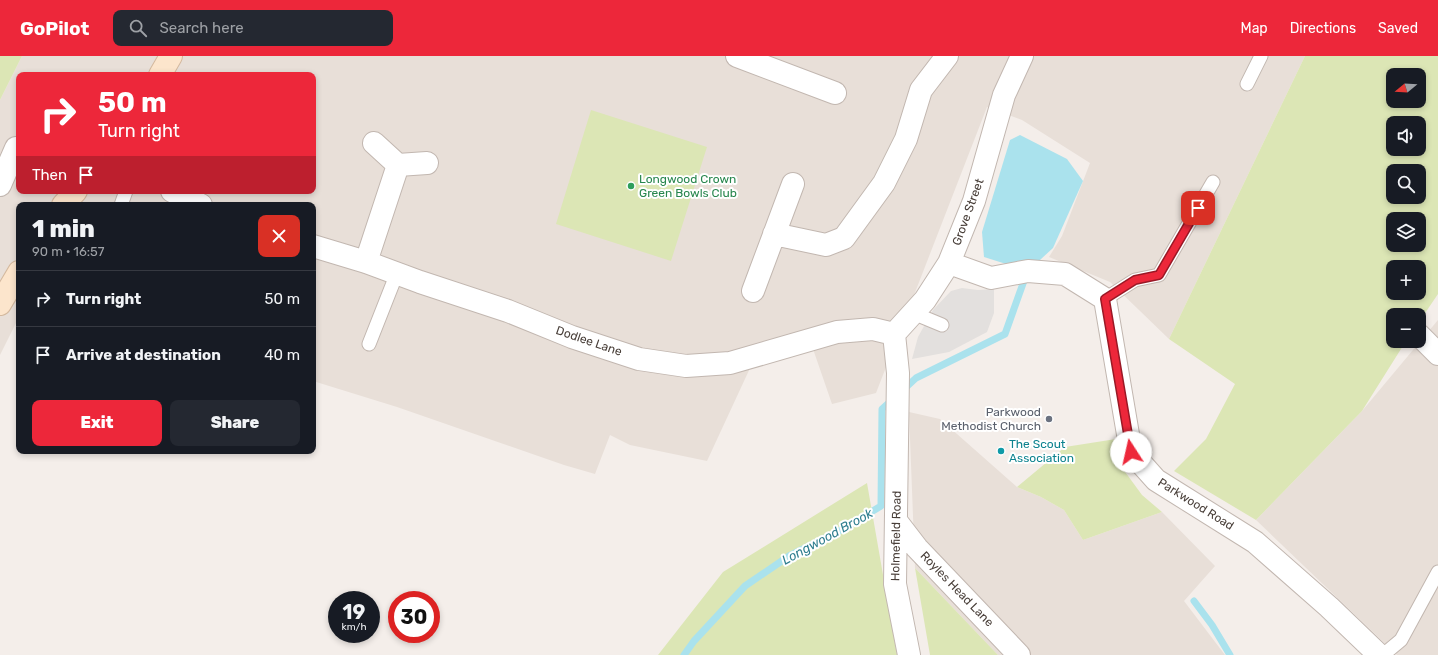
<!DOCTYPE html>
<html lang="en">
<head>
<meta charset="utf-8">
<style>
	:root { --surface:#171b24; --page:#242831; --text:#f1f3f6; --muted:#9ea1a6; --line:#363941; --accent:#ed273a }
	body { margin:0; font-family:Rubik,sans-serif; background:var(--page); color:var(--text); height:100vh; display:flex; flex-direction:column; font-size:15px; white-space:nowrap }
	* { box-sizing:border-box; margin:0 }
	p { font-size:13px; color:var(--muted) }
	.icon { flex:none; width:22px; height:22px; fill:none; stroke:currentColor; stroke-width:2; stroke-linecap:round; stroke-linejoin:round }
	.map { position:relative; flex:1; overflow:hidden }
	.drawer { position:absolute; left:16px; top:146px; width:300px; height:252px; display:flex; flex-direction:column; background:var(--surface); border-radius:8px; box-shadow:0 2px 6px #0003 }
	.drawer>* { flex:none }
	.banner { position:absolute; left:16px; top:16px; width:300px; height:122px; border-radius:8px; box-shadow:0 2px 6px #0003; background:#ed273a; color:#fff; overflow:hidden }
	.needle { width:26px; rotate:252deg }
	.tools { position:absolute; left:1386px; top:12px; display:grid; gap:8px }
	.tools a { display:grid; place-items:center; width:40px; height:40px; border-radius:8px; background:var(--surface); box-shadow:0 2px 6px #0003; font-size:20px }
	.speed { position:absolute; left:328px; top:535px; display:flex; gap:8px; font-size:20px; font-weight:700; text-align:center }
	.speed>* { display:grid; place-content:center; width:52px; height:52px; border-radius:50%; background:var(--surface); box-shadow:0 2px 6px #0003; line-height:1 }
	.speed small { font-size:10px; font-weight:400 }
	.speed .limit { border:6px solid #d22; background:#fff; color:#111 }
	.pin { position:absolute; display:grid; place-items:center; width:34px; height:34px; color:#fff; margin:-17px; border-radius:8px; box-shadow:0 2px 6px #0006 }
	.me { position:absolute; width:44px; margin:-22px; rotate:350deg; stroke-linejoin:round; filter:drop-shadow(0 0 3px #0008) }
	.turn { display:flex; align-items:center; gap:14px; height:84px; padding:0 16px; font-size:18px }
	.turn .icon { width:52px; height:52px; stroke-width:2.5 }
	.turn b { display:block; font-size:28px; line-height:34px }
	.then { display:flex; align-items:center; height:38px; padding:0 16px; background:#0003; gap:8px; font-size:15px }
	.round { display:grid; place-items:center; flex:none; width:42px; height:42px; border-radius:8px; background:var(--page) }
	.summary { display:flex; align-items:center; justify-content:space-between; height:68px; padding:0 16px }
	h1 { font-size:24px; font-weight:800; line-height:30px }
	.button { display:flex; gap:8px; margin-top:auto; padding:8px 16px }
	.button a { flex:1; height:46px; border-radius:8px; background:var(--accent); color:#fff; font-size:16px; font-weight:800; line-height:46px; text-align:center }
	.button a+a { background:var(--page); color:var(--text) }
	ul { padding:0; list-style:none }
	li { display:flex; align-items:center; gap:12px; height:56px; padding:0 16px; border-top:1px solid var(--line) }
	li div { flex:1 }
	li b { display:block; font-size:15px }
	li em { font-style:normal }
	header { display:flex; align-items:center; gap:24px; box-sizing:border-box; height:56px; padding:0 20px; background:var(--accent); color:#fff }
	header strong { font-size:19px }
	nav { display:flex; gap:22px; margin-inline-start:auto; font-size:14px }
	.search { width:280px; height:36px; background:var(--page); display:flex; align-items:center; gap:10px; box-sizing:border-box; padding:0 14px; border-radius:8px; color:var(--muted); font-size:15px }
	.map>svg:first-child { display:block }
	.residential { fill:#e8dfd8; fill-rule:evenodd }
	.green { fill:#dce6b5; fill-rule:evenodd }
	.parking { fill:#e3e0de }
	.water { fill:#aae2ed }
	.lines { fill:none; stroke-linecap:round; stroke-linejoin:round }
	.stream { stroke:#aae2ed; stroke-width:7 }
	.lane-casing { stroke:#c2b7b0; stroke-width:15 }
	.street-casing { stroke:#c2b7b0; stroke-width:24 }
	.secondary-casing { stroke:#d4b99e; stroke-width:24 }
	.lane { stroke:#fff; stroke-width:13 }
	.street { stroke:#fff; stroke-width:22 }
	.secondary { stroke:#fce5cc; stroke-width:22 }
	.route-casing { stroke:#9a1926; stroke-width:10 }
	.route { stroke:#ed273a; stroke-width:7 }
	.leisure-dot { fill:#2e9e5b; stroke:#fff; stroke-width:1.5 }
	.worship-dot { fill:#6b7280; stroke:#fff; stroke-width:1.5 }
	.culture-dot { fill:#0f9aa8; stroke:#fff; stroke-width:1.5 }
	.labels { text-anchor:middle; stroke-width:4; stroke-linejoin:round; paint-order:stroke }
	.leisure-label { font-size:12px; fill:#27864d; stroke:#fff; text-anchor:start }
	.street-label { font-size:12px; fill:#483e38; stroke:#fff }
	.worship-label { font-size:12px; fill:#5b616d; stroke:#fff; text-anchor:end }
	.culture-label { font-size:12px; fill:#0d838f; stroke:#fff; text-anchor:start }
	.water-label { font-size:13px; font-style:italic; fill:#2f7e8f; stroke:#fff }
</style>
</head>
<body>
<header>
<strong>GoPilot</strong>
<div class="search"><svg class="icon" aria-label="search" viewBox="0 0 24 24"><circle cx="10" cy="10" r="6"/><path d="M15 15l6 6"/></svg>Search here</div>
<nav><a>Map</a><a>Directions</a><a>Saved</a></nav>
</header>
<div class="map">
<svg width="1438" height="599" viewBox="0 0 1438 599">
	<rect width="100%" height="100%" fill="#f4eeea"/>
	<!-- residential -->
	<path class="residential" d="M 22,0 L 1305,0 L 1169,283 L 1110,226 L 1049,201 L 1062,180 L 1090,107 L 1022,64 L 987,51 L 876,337 L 832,348 L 813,293 L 751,310 L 707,405 L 630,389 L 610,379 L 595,418 L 564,409 L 397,351 L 313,325 L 313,149 L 19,149 L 19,261 L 0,299 L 0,44 ZM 19,19 L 313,19 L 313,135 L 19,135 Z
		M 1438,264 L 1438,599 L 1397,599 L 1256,464 L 1362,355 Z
		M 909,356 L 940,363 L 1017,431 L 1041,441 L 1064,454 L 1083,484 L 1162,456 L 1215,510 L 1184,545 L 1225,599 L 998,599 L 915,512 Z"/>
	<!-- green -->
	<path class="green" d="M 0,0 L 22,0 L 0,44 Z
		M 1305,0 L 1438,0 L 1438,238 L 1419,266 L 1419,259 L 1393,259 L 1393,285 L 1406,285 L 1362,355 L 1256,464 L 1174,415 L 1206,383 L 1235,328 L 1169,283 ZM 1393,19 L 1419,19 L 1419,45 L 1393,45 ZM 1393,67 L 1419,67 L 1419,93 L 1393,93 ZM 1393,115 L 1419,115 L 1419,141 L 1393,141 ZM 1393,163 L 1419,163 L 1419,189 L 1393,189 ZM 1393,211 L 1419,211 L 1419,237 L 1393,237 Z
		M 591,54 L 707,91 L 671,205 L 556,168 Z
		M 1116,383 L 1123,413 L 1142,439 L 1162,456 L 1083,484 L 1064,454 L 1041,441 L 1017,431 L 1065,391 Z
		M 867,427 L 897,599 L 658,599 L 723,516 Z
		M 915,512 L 998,599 L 930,599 Z"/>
	<!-- parking -->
	<path class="parking" d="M 962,232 L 978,234 L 994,233 L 994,257 L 987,276 L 949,296 L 912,303 L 918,281 L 933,254 L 951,235 Z"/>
	<!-- water -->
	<path class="water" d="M 1020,79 L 1067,103 L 1083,125 L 1053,192 L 1028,215 L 984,201 L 982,176 L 1010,84 Z"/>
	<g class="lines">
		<!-- stream -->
		<path class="stream" d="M 902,335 L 916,322 L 1005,278 L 1026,219
			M 1194,545 L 1212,569 L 1230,599
			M 684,599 L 694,585 L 745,530 L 789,500 L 843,473 L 881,450 L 882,353 L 893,343"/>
		<!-- lane casing -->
		<g class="lane-casing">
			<path id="lane" d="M 1247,28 L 1261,0
				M 121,149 L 126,135
				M 1105,243 L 1135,224 L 1159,219 L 1213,126
				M 913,257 L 942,269
				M 369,288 L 397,217
				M 1383,599 L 1401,584 L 1438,516"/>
		</g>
		<!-- street casing -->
		<g class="street-casing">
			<path id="street" d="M 737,0 L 835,37
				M 374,87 L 398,109 L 427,107
				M 0,129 L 16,92
				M 172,135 L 201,149
				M 774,178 L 826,189 L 844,182 L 884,127 L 906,83 L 921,34 L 947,0
				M 313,190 L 366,206 L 420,226 L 508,255 L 572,281 L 639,303 L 686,310 L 730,307 L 837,276 L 873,273 L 894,278 L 925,244 L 949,207 L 974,145 L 1004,39 L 1022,0
				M 366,206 L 398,109
				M 949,207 L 991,222 L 1028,215 L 1065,218 L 1105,243 L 1131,396 L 1156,424 L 1255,486 L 1329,551 L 1379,599
				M 753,235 L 793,128
				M 894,278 L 898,317 L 895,528 L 909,599
				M 1419,279 L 1438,298
				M 897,466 L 917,492 L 1019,599"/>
		</g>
		<!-- secondary casing -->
		<g class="secondary-casing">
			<path id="secondary" d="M 160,19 L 171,0
				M 63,149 L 76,135
				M 0,248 L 19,216"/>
		</g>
		<!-- lane -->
		<use href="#lane" class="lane"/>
		<!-- street -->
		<use href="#street" class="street"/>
		<!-- secondary -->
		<use href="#secondary" class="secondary"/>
	</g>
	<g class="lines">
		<!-- route casing -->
		<g class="route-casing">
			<path id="route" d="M 1131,396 L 1105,243 L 1135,224 L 1159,219 L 1198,152"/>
		</g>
		<!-- route -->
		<use href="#route" class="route"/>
	</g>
	<!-- markers -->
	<circle class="leisure-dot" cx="631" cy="130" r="4"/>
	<circle class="worship-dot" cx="1049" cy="363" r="4"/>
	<circle class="culture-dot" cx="1001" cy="395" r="4"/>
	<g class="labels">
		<!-- leisure labels -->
		<g class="leisure-label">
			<text x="639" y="127">Longwood Crown<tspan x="639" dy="14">Green Bowls Club</tspan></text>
		</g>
		<!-- street labels -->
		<g class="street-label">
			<text transform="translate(968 156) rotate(-70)" y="4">Grove Street</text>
			<text transform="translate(589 285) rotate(19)" y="4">Dodlee Lane</text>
			<text transform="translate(1196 448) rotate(32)" y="4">Parkwood Road</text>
			<text transform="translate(896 480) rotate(-89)" y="4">Holmefield Road</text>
			<text transform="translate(957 533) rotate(46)" y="4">Royles Head Lane</text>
		</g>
		<!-- worship labels -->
		<g class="worship-label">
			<text x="1041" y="360">Parkwood<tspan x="1041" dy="14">Methodist Church</tspan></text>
		</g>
		<!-- culture labels -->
		<g class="culture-label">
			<text x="1009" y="392">The Scout<tspan x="1009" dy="14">Association</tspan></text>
		</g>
		<!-- water labels -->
		<g class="water-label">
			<text transform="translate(827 480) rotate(-29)" y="5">Longwood Brook</text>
		</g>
	</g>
</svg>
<div class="tools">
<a><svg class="needle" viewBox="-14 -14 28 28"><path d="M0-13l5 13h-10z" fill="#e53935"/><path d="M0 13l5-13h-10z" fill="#9ea1a6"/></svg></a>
<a><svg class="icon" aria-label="sound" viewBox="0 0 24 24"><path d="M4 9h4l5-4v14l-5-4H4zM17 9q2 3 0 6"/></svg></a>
<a><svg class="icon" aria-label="search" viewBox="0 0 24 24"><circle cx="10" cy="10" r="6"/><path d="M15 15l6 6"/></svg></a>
<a><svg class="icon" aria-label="layers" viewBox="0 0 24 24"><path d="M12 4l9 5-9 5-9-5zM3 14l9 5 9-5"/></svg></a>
<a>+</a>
<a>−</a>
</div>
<div class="speed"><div>19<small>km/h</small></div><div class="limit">30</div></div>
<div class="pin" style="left:1198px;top:152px;background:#d93025"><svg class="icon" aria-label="arrive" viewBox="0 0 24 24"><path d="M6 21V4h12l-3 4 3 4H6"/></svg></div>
<svg class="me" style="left:1131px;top:396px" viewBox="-20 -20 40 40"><circle r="19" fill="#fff"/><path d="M0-13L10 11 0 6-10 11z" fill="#ed273a"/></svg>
<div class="banner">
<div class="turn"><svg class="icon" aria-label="right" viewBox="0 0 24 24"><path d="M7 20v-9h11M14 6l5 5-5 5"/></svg><div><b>50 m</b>Turn right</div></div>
<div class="then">Then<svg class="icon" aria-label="arrive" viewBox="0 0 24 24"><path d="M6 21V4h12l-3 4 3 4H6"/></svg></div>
</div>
<section class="drawer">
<div class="summary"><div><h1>1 min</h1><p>90 m · 16:57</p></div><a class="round" style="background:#d93025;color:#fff"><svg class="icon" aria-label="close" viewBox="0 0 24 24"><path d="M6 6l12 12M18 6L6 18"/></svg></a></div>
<ul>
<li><svg class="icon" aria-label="right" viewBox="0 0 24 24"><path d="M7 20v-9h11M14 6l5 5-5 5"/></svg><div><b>Turn right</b></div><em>50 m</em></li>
<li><svg class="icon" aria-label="arrive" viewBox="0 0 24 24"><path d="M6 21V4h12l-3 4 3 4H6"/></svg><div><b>Arrive at destination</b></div><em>40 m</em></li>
</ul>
<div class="button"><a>Exit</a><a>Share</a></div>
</section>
</div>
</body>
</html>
